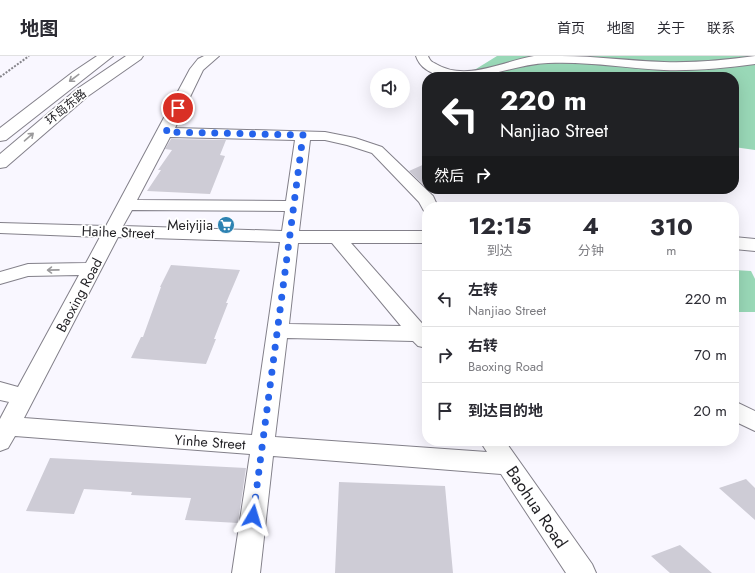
<!DOCTYPE html>
<html lang="zh">
<head>
<meta charset="utf-8">
<style>
	:root { --surface:#fff; --page:#f7f7f7; --text:#2b2b33; --muted:#7c7c81; --line:#e1e1e2 }
	body { margin:0; font-family:Jost,"Noto Sans SC",sans-serif; background:var(--page); color:var(--text); height:100vh; display:flex; flex-direction:column; font-size:15px; white-space:nowrap }
	* { box-sizing:border-box; margin:0 }
	p { font-size:13px; color:var(--muted) }
	.icon { flex:none; width:22px; height:22px; fill:none; stroke:currentColor; stroke-width:2; stroke-linecap:round; stroke-linejoin:round }
	.map { position:relative; flex:1; overflow:hidden }
	.sheet { position:absolute; left:422px; top:146px; width:317px; height:244px; display:flex; flex-direction:column; background:var(--surface); border-radius:16px; box-shadow:0 4px 16px #0002 }
	.sheet>* { flex:none }
	.banner { position:absolute; left:422px; top:16px; width:317px; height:122px; border-radius:16px; box-shadow:0 4px 16px #0002; background:#202124; color:#fff; overflow:hidden }
	.tools { position:absolute; left:370px; top:12px; display:grid; gap:8px }
	.tools a { display:grid; place-items:center; width:40px; height:40px; border-radius:50%; background:var(--surface); box-shadow:0 4px 16px #0002; font-size:20px }
	.pin { position:absolute; display:grid; place-items:center; width:34px; height:34px; color:#fff; margin:-17px; border:2px solid #fff; border-radius:50%; box-shadow:0 1px 4px #0007 }
	.me { position:absolute; width:44px; margin:-22px; rotate:7deg; stroke-linejoin:round; filter:drop-shadow(0 0 3px #0008) }
	.turn { display:flex; align-items:center; gap:14px; height:84px; padding:0 12px; font-size:18px }
	.turn .icon { width:52px; height:52px; stroke-width:2.5 }
	.turn b { display:block; font-size:28px; line-height:34px }
	.then { display:flex; align-items:center; height:38px; padding:0 12px; background:#0003; gap:8px; font-size:15px }
	.eta { display:flex; justify-content:space-evenly; align-items:center; height:68px; text-align:center }
	.eta b { font-size:24px; font-weight:700; line-height:28px }
	ul { padding:0; list-style:none }
	li { display:flex; align-items:center; gap:12px; height:56px; padding:0 12px; border-top:1px solid var(--line) }
	li div { flex:1 }
	li b { display:block; font-size:15px }
	li em { font-style:normal }
	header { display:flex; align-items:center; gap:24px; box-sizing:border-box; height:56px; padding:0 20px; background:var(--surface); border-bottom:1px solid var(--line) }
	header strong { font-size:19px }
	nav { display:flex; gap:22px; margin-inline-start:auto; font-size:14px }
	.map>svg:first-child { display:block }
	.green { fill:#99d8b7 }
	.building { fill:#ceccd6 }
	.lines { fill:none; stroke-linecap:round; stroke-linejoin:round }
	.minor-casing { stroke:#83808a; stroke-width:2 }
	.major-casing { stroke:#83808a; stroke-width:2 }
	.path { stroke:#85848a; stroke-width:2; stroke-dasharray:2 1.5; stroke-linecap:butt }
	.minor { fill:#fff; fill-rule:evenodd }
	.major { fill:#fff; fill-rule:evenodd }
	.oneway { stroke:#9b9a9c }
	.route { stroke:#2563eb; stroke-width:7; stroke-dasharray:0 12.6 }
	.labels { text-anchor:middle; stroke-width:3.5; stroke-linejoin:round; paint-order:stroke }
	.far-street-label { font-size:12px; fill:#201f23; stroke:#fff }
	.poi-label { font-size:14px; fill:#201f23; stroke:#fff; text-anchor:end }
	.street-label { font-size:14px; fill:#201f23; stroke:#fff }
	.near-street-label { font-size:17px; fill:#201f23; stroke:#fff }
</style>
</head>
<body>
<header>
<strong>地图</strong>
<nav><a>首页</a><a>地图</a><a>关于</a><a>联系</a></nav>
</header>
<div class="map">
<svg width="755" height="517" viewBox="0 0 755 517">
	<rect width="100%" height="100%" fill="#f9f7ff"/>
	<!-- green -->
	<path class="green" d="M 497,0 L 755,0 L 755,94 L 734,91 L 734,21 L 463,21 Z
		M 734,214 L 751,215 L 755,223 L 755,256 L 735,256 Z"/>
	<!-- building -->
	<path class="building" d="M 171,83 L 226,84 L 220,99 L 225,100 L 210,138 L 147,135 L 161,114 L 158,114 L 172,94 L 165,93 Z
		M 427,107 L 427,132 L 409,115 Z
		M 171,209 L 240,214 L 226,247 L 228,247 L 214,283 L 216,283 L 206,308 L 131,302 L 141,281 L 143,281 L 161,231 L 160,231 Z
		M 50,402 L 246,412 L 238,467 L 185,464 L 191,442 L 131,439 L 132,436 L 84,433 L 74,458 L 26,455 Z
		M 746,423 L 755,432 L 755,464 L 719,432 Z
		M 339,426 L 445,430 L 453,517 L 335,517 Z
		M 680,489 L 712,517 L 670,517 L 651,500 Z"/>
	<g class="lines">
		<!-- minor casing -->
		<g class="minor-casing">
			<path id="minor" d="M 204,0 L 219,0 L 203,14 L 175,72 L 325,76 L 355,82 L 382,91 L 433,140 L 438,151 L 427,151 L 427,155 L 424,155 L 419,146 L 372,97 L 347,89 L 325,84 L 310,84 L 299,175 L 427,175 L 427,187 L 351,187 L 427,273 L 427,292 L 418,290 L 413,285 L 287,282 L 275,381 L 487,396 L 480,385 L 505,385 L 592,508 L 596,517 L 566,517 L 501,418 L 273,400 L 260,517 L 232,517 L 250,398 L 15,380 L 8,392 L 0,395 L 0,363 L 9,346 L 0,344 L 0,326 L 18,331 L 79,219 L 28,220 L 0,228 L 0,216 L 28,208 L 86,207 L 100,181 L 0,177 L 0,167 L 106,170 L 190,13 L 198,3 ZM 170,81 L 295,84 L 286,145 L 137,144 ZM 132,154 L 285,155 L 282,175 L 123,170 ZM 118,181 L 280,186 L 252,379 L 24,362 ZM 298,187 L 332,187 L 401,270 L 289,268 Z
				M 416,0 L 428,0 C 430,5 432,6 436,8 C 466,26 504,5 534,0 C 543,0 552,0 561,0 C 596,0 630,5 664,6 C 695,7 725,4 755,0 L 755,8 C 725,12 694,15 664,14 C 625,12 587,5 548,7 C 514,8 482,26 447,21 C 434,19 420,13 416,0 Z
				M 734,181 L 755,183 L 755,195 L 734,193 Z
				M 734,345 L 755,355 L 755,375 L 734,365 Z"/>
		</g>
		<!-- major casing -->
		<g class="major-casing">
			<path id="major" d="M 97,0 L 113,0 L 6,84 L 0,85 L 0,72 L 73,16 Z
				M 126,0 L 143,0 L 141,3 L 88,40 L 6,111 L 0,112 L 0,98 L 77,33 Z"/>
		</g>
		<!-- path -->
		<path class="path" d="M 0,21 L 29,0"/>
		<!-- minor -->
		<use href="#minor" class="minor"/>
		<!-- major -->
		<use href="#major" class="major"/>
	</g>
	<!-- one-way arrows -->
	<defs><path id="oneway-shaft" d="M-6 0H5M1.5-3L5.5 0L1.5 3" fill="none" stroke-width="1.6" stroke-linecap="round" stroke-linejoin="round"/></defs>
	<g class="oneway">
		<use href="#oneway-shaft" transform="translate(74 22) rotate(143)"/>
		<use href="#oneway-shaft" transform="translate(29 81) rotate(-41)"/>
		<use href="#oneway-shaft" transform="translate(53 214) rotate(179)"/>
	</g>
	<g class="lines">
		<!-- route -->
		<path class="route" d="M 178,52 L 166,76 L 303,79 L 253,460"/>
	</g>
	<!-- icons -->
	<defs>
		<g id="supermarket-disc" transform="scale(0.9)"><circle r="9.5" fill="#2d82b2" stroke="#fff"/><path d="M-6-5.5h2.5l.6 2H6L4.5 2H-2.5L-4.4-4H-6ZM-1.5 3.2a1.3 1.3 0 1 0 .1 0ZM3 3.2a1.3 1.3 0 1 0 .1 0Z" fill="#fff"/></g>
	</defs>
	<g fill-rule="evenodd">
		<use href="#supermarket-disc" x="226" y="169"/>
	</g>
	<g class="labels">
		<!-- far-street labels -->
		<g class="far-street-label">
			<text transform="translate(66 51) rotate(-39)" y="4">环岛东路</text>
		</g>
		<!-- poi labels -->
		<g class="poi-label">
			<text x="213" y="174">Meiyijia</text>
		</g>
		<!-- street labels -->
		<g class="street-label">
			<text transform="translate(118 176) rotate(2)" y="5">Haihe Street</text>
			<text transform="translate(79 239) rotate(-62)" y="5">Baoxing Road</text>
			<text transform="translate(210 386) rotate(4)" y="5">Yinhe Street</text>
		</g>
		<!-- near-street labels -->
		<g class="near-street-label">
			<text transform="translate(537 451) rotate(56)" y="6">Baohua Road</text>
		</g>
	</g>
</svg>
<div class="tools">
<a><svg class="icon" aria-label="sound" viewBox="0 0 24 24"><path d="M4 9h4l5-4v14l-5-4H4zM17 9q2 3 0 6"/></svg></a>
</div>
<div class="pin" style="left:178px;top:52px;background:#d93025"><svg class="icon" aria-label="arrive" viewBox="0 0 24 24"><path d="M6 21V4h12l-3 4 3 4H6"/></svg></div>
<svg class="me" style="left:253px;top:460px" viewBox="-20 -20 40 40"><path d="M0-17L14 15 0 8-14 15z" fill="#2563eb" stroke="#fff" stroke-width="4"/></svg>
<div class="banner">
<div class="turn"><svg class="icon" aria-label="left" viewBox="0 0 24 24"><path d="M17 20v-9H6M10 6l-5 5 5 5"/></svg><div><b>220 m</b>Nanjiao Street</div></div>
<div class="then">然后<svg class="icon" aria-label="right" viewBox="0 0 24 24"><path d="M7 20v-9h11M14 6l5 5-5 5"/></svg></div>
</div>
<section class="sheet">
<div class="eta">
<div><b>12:15</b><p>到达</p></div>
<div><b>4</b><p>分钟</p></div>
<div><b>310</b><p>m</p></div>
</div>
<ul>
<li><svg class="icon" aria-label="left" viewBox="0 0 24 24"><path d="M17 20v-9H6M10 6l-5 5 5 5"/></svg><div><b>左转</b><p>Nanjiao Street</p></div><em>220 m</em></li>
<li><svg class="icon" aria-label="right" viewBox="0 0 24 24"><path d="M7 20v-9h11M14 6l5 5-5 5"/></svg><div><b>右转</b><p>Baoxing Road</p></div><em>70 m</em></li>
<li><svg class="icon" aria-label="arrive" viewBox="0 0 24 24"><path d="M6 21V4h12l-3 4 3 4H6"/></svg><div><b>到达目的地</b></div><em>20 m</em></li>
</ul>
</section>
</div>
</body>
</html>
